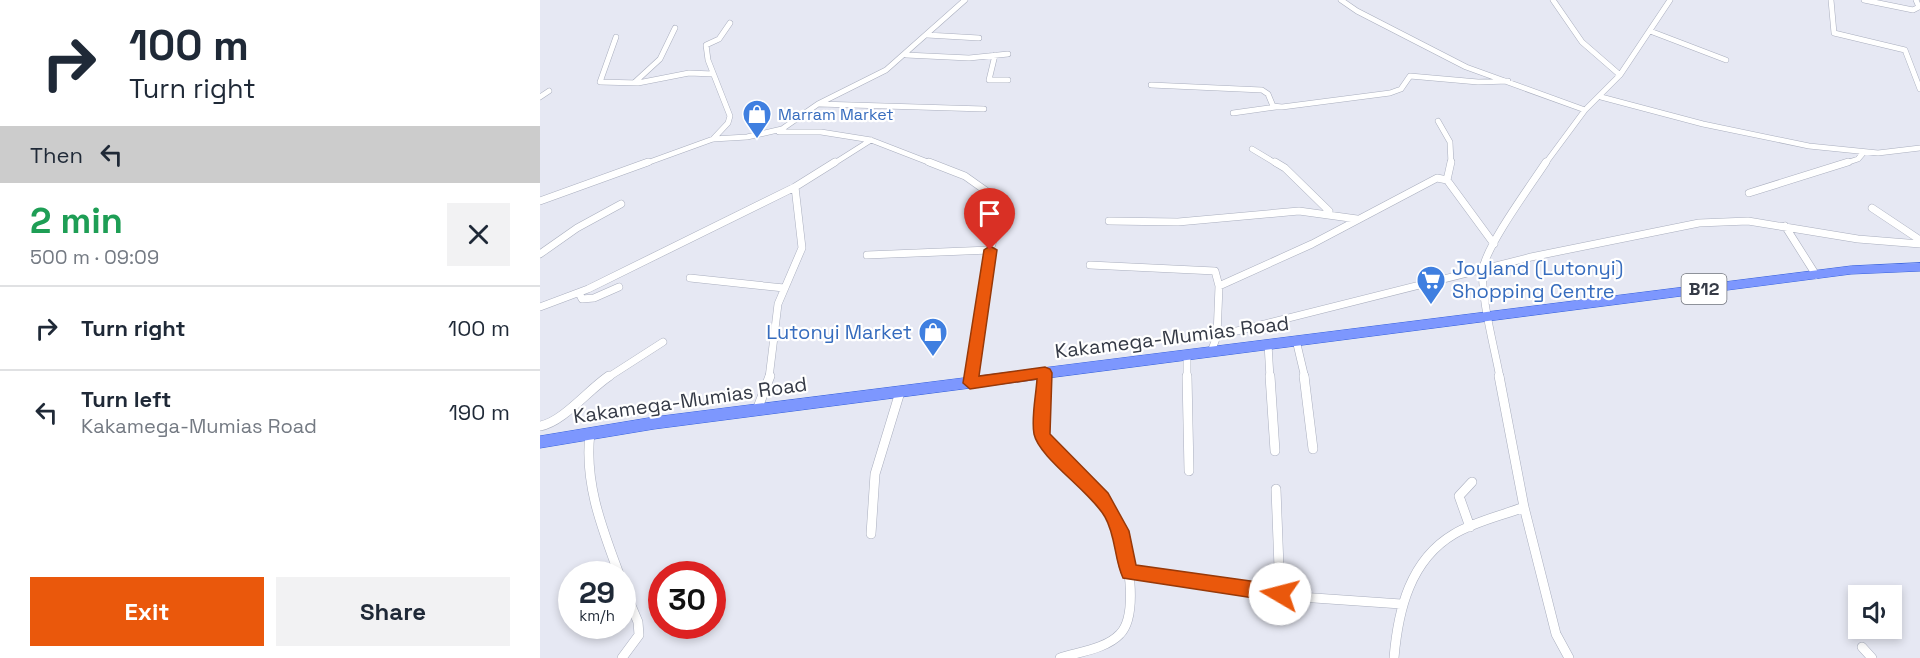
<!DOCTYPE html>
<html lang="en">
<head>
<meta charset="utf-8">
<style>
	:root { --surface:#fff; --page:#f2f2f3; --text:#1f2937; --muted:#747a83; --line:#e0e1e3; --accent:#ea580c }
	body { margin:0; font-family:"Space Grotesk",sans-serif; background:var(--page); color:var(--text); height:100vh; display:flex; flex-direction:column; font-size:22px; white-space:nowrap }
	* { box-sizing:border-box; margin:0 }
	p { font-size:20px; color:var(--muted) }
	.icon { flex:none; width:33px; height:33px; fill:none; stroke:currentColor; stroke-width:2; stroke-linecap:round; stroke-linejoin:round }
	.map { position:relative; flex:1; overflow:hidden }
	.panel { display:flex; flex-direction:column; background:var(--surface); width:540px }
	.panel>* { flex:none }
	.guide { background:#fff; color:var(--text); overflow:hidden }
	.buttons { position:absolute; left:1308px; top:585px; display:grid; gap:12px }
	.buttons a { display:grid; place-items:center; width:54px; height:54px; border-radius:0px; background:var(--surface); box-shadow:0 3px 9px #0003; font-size:30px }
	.speed { position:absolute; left:18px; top:561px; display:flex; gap:12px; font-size:30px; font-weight:700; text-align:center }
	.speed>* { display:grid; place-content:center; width:78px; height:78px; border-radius:50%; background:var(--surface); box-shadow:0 3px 9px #0003; line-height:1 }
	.speed small { font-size:15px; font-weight:400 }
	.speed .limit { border:9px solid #d22; background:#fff; color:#111 }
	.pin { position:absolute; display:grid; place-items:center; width:51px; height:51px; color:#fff; margin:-62px -26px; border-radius:50% 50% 50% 0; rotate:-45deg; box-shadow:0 0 6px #0007 }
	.pin .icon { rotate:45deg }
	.me { position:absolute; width:66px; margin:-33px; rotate:278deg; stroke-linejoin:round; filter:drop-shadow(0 0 4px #0008) }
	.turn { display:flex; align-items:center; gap:21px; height:126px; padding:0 30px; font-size:27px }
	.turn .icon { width:78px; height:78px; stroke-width:2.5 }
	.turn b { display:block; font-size:42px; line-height:51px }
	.then { display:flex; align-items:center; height:57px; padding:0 30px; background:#0003; gap:12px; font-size:22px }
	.round { display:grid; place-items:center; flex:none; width:63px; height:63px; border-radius:0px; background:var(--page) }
	.head { display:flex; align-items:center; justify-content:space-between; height:102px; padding:0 30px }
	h1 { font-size:36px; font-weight:600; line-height:45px; color:#1e9e55 }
	.primary-button { display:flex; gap:12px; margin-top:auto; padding:12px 30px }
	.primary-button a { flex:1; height:69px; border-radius:0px; background:var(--accent); color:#fff; font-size:24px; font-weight:600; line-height:69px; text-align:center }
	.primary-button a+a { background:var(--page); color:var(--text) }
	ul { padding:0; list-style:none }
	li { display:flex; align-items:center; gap:18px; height:84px; padding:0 30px; border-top:2px solid var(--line) }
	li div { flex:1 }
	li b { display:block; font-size:22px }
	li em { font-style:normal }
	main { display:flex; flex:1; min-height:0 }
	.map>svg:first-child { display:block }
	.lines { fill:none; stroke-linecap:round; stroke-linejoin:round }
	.minor-far2-casing { stroke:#a9aebe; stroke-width:6 }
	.minor-far1-casing { stroke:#a9aebe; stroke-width:8 }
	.minor-casing { stroke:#a9aebe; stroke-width:10 }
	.trunk-casing { stroke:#3661dd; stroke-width:1 }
	.minor-far2 { stroke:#fff; stroke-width:5 }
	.minor-far1 { stroke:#fff; stroke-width:7 }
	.minor { stroke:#fff; stroke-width:9 }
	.trunk { fill:#7d97fe; fill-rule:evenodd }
	.route { fill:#ea580c; stroke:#983908; stroke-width:1.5 }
	.labels { text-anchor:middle; stroke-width:4.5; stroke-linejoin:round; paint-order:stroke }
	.far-shop-label { font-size:16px; fill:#366cbe; stroke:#fff; text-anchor:start }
	.shield { fill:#fff; stroke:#72757e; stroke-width:1.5 }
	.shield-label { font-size:18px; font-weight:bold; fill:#353a46 }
	.shop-label { font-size:20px; fill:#366cbe; stroke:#fff; text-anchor:start }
	.street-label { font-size:20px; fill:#353a46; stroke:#fff }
</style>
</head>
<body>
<main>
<section class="panel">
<div class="guide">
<div class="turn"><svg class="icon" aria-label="right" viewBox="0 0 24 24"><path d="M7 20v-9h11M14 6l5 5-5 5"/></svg><div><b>100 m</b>Turn right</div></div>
<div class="then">Then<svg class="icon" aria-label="left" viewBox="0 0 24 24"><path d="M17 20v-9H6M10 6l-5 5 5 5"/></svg></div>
</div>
<div class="head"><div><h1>2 min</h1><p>500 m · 09:09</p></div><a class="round"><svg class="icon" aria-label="close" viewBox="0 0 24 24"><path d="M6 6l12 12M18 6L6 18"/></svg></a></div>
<ul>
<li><svg class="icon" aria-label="right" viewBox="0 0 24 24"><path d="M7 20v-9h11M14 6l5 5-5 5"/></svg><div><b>Turn right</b></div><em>100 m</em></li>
<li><svg class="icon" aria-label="left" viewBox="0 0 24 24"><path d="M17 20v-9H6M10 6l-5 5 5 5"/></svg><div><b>Turn left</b><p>Kakamega-Mumias Road</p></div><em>190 m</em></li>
</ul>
<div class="primary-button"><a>Exit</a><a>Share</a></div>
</section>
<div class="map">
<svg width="1380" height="658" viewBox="0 0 1380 658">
	<rect width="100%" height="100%" fill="#e6e8f3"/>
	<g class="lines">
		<!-- minor-far2 casing -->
		<g class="minor-far2-casing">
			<path id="minor-far2" d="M 801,0 L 817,11 L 926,67 L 1045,110
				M 1013,0 L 1042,42 L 1080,75
				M 1291,0 L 1294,33 L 1365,50 L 1380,89
				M 1324,0 L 1373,10 L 1379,7 L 1376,0
				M 1110,31 L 1186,60
				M 387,35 L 439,38
				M 76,37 L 60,82 L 98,83 L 149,73 L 173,74
				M 366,55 L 429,58 L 468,54
				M 455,55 L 449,80 L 468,80
				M 95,82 L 120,59 L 135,28
				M 611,85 L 722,90 L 728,94 L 733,106 L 742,107 L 850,93 L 861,89 L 870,76 L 938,82 L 968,81
				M 0,97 L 9,91
				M 1061,97 L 1163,124 L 1269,146 L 1338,153 L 1380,148
				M 279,104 L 444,109
				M 693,113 L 736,107
				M 898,121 L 910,142 L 911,164
				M 239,132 L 281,132 L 331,140 L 393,164
				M 173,139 L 188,123 L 190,116 L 168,60 L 166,45 L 179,39 L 190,23
				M 712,149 L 737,164
				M 104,164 L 173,139 L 207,137 L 242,129 L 278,104 L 346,70 L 425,0
				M 293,164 L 331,140
				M 1005,164 L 1045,110 L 1080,75 L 1130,0
				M 1303,164 L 1318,159 L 1324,152"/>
		</g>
		<!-- minor-far1 casing -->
		<g class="minor-far1-casing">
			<path id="minor-far1" d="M 389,162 L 425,176 L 449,193 L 458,210 L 459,223 L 450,250 L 431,378
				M 735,162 L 745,168 L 789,211
				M 907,180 L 911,162
				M 1209,193 L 1308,162
				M 0,201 L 108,162
				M 1332,208 L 1380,240
				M 569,221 L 638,222 L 759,211 L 817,219
				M 1245,226 L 1276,275
				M 0,254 L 37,228 L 81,204
				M 327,255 L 450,250
				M 550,265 L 675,271 L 679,286 L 772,244 L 897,178 L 907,180 L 954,244
				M 150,278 L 244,288
				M 39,293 L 42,299 L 54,298 L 79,287
				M 0,307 L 48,289 L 255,187 L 295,162
				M 677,336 L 679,286
				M 756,340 L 765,378
				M 728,344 L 730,378
				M 671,352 L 677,336 L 991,257 L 1159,223 L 1208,221 L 1318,239 L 1380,244
				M 647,355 L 647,378
				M 67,378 L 123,342
				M 229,378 L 238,304 L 262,248 L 255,187
				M 505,378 L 505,373
				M 960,378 C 955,350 940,295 943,269 C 946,246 991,185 1006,162"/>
		</g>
		<!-- minor casing -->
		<g class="minor-casing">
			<path id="minor" d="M 505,376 C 504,392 497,432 506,444 C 519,462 541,475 556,493 C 564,503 573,515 578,527 C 588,550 599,615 580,634 C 566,649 538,652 520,658
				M 647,376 L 649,471
				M 730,376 L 735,451
				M 764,376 L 773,449
				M 959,376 L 984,507 L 1016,634 L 1029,658
				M 430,383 L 431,376
				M 217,410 L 230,376
				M 0,426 C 23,422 48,390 69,376
				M 50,433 C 44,483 62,528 79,574
				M 736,489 L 740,594
				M 930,527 L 919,496 L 932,482
				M 331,534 L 335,474 L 360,392
				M 589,572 L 760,597 L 861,604
				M 82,584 L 98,622 L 99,635 L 82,658
				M 1322,647 L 1332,658
				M 854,658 C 858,610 870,560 914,534 C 936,521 961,516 984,507"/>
		</g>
		<!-- trunk casing -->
		<g class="trunk-casing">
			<path id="trunk" d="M 1380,263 L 1380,271 L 1311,274 L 114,429 L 0,448 L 0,436 L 114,417 L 1311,266 Z"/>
		</g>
		<!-- minor-far2 -->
		<use href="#minor-far2" class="minor-far2"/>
		<!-- minor-far1 -->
		<use href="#minor-far1" class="minor-far1"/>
		<!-- minor -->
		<use href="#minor" class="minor"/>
		<!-- trunk -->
		<use href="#trunk" class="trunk"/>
	</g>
	<!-- route -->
	<path class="route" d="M 450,246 L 457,250 L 439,376 L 505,367 L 510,369 L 512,373 L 510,434 L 568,493 L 589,531 L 596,565 L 740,585 L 746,587 L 749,594 L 746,600 L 740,602 L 583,578 C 574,559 576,536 565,517 C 551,492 499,458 494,434 C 491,418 496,396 497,379 L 430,389 L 423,383 L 444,250 Z"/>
	<!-- icons -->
	<defs>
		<g id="shop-pin" transform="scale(1.5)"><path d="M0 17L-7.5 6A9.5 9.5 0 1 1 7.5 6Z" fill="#3f7fe0" stroke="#fff"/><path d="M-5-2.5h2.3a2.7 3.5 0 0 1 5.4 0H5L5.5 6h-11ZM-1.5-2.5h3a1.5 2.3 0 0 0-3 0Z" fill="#fff"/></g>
		<g id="supermarket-pin" transform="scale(1.5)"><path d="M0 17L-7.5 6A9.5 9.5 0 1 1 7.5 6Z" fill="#3f7fe0" stroke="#fff"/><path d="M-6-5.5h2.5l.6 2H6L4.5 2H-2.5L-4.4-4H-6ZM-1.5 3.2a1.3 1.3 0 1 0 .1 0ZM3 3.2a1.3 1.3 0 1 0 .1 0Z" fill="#fff"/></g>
	</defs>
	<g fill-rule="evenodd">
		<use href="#shop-pin" x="217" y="114"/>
		<use href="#supermarket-pin" x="891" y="280"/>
		<use href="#shop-pin" x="393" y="332"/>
	</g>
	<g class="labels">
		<!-- far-shop labels -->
		<g class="far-shop-label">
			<text x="238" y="120">Marram Market</text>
		</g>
		<!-- shield labels -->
		<rect class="shield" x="1141.5" y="274" width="45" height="30" rx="4.5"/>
		<g class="shield-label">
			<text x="1164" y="295">B12</text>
		</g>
		<!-- shop labels -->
		<g class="shop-label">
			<text x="912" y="275">Joyland (Lutonyi)<tspan x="912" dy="23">Shopping Centre</tspan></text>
			<text x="372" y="339" text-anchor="end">Lutonyi Market</text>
		</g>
		<!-- street labels -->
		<g class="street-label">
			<text transform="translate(632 337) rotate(-7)" y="7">Kakamega-Mumias Road</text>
			<text transform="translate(150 400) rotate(-8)" y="7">Kakamega-Mumias Road</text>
		</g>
	</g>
</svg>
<div class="buttons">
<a><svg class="icon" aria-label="sound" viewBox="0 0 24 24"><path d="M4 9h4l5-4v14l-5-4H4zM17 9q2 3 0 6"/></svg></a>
</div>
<div class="speed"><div>29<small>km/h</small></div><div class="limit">30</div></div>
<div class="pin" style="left:450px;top:250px;background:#d93025"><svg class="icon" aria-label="arrive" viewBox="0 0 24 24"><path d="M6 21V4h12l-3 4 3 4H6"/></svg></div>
<svg class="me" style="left:740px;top:594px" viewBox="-20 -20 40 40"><circle r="19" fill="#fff"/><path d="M0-13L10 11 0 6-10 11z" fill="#ea580c"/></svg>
</div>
</main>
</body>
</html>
